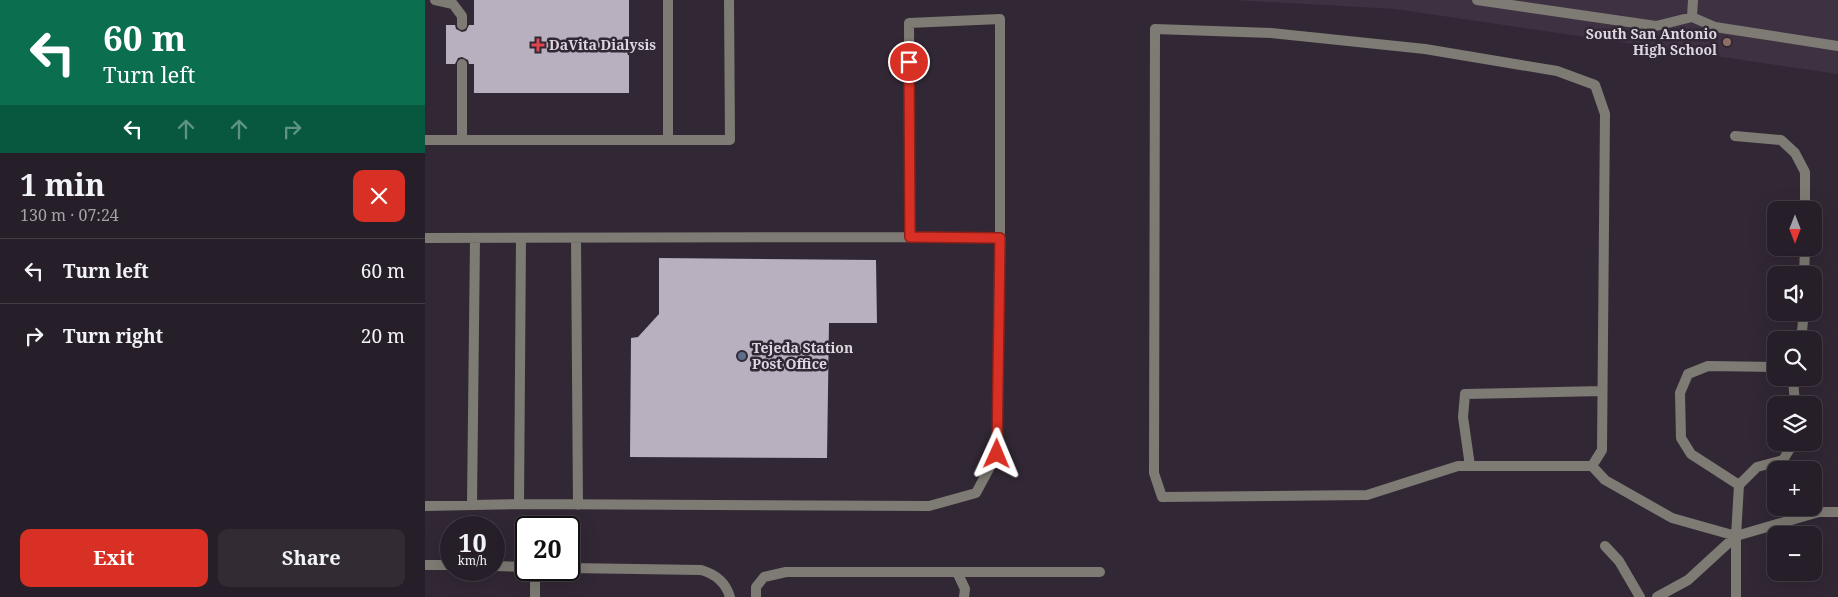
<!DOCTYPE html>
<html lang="en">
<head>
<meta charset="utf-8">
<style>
	:root { --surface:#261e28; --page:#322b34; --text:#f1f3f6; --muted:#a4a2a8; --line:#423c45; --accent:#d93025 }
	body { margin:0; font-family:"Noto Serif",serif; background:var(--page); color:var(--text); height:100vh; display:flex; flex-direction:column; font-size:19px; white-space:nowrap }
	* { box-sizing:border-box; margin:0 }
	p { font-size:16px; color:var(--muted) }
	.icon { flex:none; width:28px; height:28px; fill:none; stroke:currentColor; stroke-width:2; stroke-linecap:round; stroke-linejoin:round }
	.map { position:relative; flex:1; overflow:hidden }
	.side { display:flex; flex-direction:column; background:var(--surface); width:425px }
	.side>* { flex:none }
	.hud { background:#0b6e4f; color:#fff; overflow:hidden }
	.needle { width:32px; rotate:180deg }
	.buttons { position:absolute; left:1342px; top:201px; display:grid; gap:10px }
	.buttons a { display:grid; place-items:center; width:55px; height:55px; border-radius:10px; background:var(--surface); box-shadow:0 5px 20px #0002,0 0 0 1px var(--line); font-size:25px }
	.speed { position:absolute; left:15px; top:516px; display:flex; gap:10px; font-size:25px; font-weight:700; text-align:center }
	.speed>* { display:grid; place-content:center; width:65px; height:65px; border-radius:50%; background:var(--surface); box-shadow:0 5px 20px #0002,0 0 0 1px var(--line); line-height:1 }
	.speed small { font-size:12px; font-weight:400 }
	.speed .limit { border:2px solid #111; border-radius:8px; background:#fff; color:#111 }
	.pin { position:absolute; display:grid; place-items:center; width:42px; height:42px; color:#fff; margin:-21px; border:2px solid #fff; border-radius:50%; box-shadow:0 1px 5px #0007 }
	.me { position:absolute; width:55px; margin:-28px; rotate:1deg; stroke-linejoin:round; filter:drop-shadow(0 0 4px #0008) }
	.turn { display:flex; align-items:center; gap:18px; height:105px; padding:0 20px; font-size:22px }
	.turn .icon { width:65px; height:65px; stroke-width:2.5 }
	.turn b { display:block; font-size:35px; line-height:42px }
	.lanes { display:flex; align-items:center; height:48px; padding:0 20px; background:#0003; justify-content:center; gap:25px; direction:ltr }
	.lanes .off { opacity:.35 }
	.round { display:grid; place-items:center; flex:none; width:52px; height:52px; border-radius:10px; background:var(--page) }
	.overview { display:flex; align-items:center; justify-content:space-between; height:85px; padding:0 20px }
	h1 { font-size:30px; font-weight:700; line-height:38px }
	.action { display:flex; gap:10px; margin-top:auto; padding:10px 20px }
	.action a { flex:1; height:58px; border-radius:10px; background:var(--accent); color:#fff; font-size:20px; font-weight:700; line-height:58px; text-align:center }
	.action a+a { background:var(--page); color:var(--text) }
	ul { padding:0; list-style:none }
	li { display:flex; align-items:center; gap:15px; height:65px; padding:0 20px; border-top:1px solid var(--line) }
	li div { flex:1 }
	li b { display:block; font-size:19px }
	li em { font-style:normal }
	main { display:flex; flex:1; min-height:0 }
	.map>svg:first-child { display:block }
	.built { fill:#3e3142 }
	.building { fill:#b8afbf }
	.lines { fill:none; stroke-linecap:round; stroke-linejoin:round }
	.service { stroke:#7d7b73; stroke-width:10 }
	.minor { stroke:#7d7b73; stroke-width:10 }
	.route-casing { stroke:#8d1f18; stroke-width:12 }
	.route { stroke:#d93025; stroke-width:9 }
	.education-dot { fill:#8d6e63; stroke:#322835; stroke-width:2 }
	.health-dot { fill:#e0444e; stroke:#322835; stroke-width:2 }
	.service-dot { fill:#5c6f8a; stroke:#322835; stroke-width:2 }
	.labels { text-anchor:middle; stroke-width:5; stroke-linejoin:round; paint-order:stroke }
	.poi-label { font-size:14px; font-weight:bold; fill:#ddd7df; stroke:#322835; text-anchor:start }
</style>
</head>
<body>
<main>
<section class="side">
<div class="hud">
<div class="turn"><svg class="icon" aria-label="left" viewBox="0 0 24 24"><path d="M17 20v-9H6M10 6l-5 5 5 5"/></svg><div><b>60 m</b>Turn left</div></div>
<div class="lanes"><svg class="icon" aria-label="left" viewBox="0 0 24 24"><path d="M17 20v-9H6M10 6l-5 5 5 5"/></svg><svg class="icon off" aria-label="ahead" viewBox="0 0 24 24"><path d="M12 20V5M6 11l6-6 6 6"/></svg><svg class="icon off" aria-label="ahead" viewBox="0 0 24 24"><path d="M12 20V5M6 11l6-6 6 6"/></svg><svg class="icon off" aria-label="right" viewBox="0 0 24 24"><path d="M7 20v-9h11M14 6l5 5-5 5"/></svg></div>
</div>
<div class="overview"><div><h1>1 min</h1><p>130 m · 07:24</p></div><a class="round" style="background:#d93025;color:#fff"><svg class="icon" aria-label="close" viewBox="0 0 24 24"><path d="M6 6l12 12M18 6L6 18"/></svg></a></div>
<ul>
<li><svg class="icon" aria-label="left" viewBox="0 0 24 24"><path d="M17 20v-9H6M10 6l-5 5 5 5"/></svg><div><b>Turn left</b></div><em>60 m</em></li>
<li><svg class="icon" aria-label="right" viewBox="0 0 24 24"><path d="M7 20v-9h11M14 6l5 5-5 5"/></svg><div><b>Turn right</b></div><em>20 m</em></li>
</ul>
<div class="action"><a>Exit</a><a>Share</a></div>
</section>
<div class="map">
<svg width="1413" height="597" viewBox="0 0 1413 597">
	<rect width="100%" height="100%" fill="#322835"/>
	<!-- built -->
	<path class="built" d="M 807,0 L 1413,0 L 1413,74 L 970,9 Z"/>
	<!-- building -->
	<path class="building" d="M 49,0 L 204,0 L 204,93 L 49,93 L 49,64 L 44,64 L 43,60 L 37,57 L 33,58 L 30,64 L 21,64 L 21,25 L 30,25 L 31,29 L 37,32 L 41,31 L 44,25 L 49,25 Z
		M 234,258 L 451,260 L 452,323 L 404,323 L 402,458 L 205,457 L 206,338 L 213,337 L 234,314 Z"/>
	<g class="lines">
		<!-- service -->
		<path class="service" d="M 10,0 L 28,4 L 37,16 L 37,25
			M 243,0 L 243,140
			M 1052,0 L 1231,26 L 1267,17
			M 1268,0 L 1267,17 L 1290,27 L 1413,46
			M 1310,136 L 1356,140 L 1370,153 L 1380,172 L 1380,210
			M 37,139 L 37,64
			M 0,140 L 305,140 L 304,0
			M 485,237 L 575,238
			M 0,238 L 485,237 L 484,23 L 575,19 L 575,238 L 572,454 L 551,493 L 504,506 L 94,504 L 0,506
			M 151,238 L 153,505
			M 1379,275 L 1380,248
			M 1376,340 L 1379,312
			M 1368,378 L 1370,405
			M 1045,466 L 1038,417 L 1040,394 L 1177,391
			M 1167,466 L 1177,450 L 1180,114 L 1170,85 L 1132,71 L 1000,49 L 846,33 L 730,29 L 729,473 L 737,497 L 942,495 L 1033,466 L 1167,466 L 1180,480 L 1247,518 L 1311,536 L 1394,512 L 1413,512
			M 1314,485 L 1266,454 L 1256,438 L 1255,393 L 1263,374 L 1283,366 L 1351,367
			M 94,504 L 96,238
			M 47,505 L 50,238
			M 1180,546 L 1194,561 L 1215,597
			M 0,565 L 26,565
			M 69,566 L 101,567
			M 144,568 L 276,570 C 290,574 301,583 305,597
			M 110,570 L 110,597
			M 532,572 L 540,589 L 539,597
			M 331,597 L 331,587 L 339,577 L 361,572 L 675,572
			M 1232,597 L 1263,580 L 1311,536 L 1314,485 L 1332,467 L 1358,460 L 1369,442"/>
		<!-- minor -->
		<path class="minor" d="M 1311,597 L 1311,536"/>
	</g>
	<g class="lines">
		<!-- route casing -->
		<g class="route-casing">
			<path id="route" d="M 484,62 L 485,237 L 575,238 L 572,454"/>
		</g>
		<!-- route -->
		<use href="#route" class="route"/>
	</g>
	<!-- markers -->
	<circle class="education-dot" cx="1302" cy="42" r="5"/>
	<path class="health-dot" d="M110.5 37.5h5v5h5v5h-5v5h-5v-5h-5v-5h5z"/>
	<circle class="service-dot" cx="317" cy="356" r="5"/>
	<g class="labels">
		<!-- poi labels -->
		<g class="poi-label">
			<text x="1292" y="39" text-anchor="end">South San Antonio<tspan x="1292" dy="16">High School</tspan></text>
			<text x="124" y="50">DaVita Dialysis</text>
			<text x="327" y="353">Tejeda Station<tspan x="327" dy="16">Post Office</tspan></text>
		</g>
	</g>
</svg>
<div class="buttons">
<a><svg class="needle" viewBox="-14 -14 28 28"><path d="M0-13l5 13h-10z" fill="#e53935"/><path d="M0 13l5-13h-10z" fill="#a4a2a8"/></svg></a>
<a><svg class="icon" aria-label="sound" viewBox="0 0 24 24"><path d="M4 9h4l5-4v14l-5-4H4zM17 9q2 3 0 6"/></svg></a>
<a><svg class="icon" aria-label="search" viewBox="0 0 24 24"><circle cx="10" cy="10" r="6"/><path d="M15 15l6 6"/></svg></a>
<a><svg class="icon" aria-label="layers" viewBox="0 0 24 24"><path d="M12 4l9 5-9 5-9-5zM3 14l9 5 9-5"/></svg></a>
<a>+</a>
<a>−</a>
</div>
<div class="speed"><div>10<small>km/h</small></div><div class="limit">20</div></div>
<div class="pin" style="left:484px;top:62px;background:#d93025"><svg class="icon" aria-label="arrive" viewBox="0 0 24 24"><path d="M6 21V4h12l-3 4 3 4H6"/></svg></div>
<svg class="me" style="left:572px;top:454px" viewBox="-20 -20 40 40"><path d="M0-17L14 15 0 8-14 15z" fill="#d93025" stroke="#fff" stroke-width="4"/></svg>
</div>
</main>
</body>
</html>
